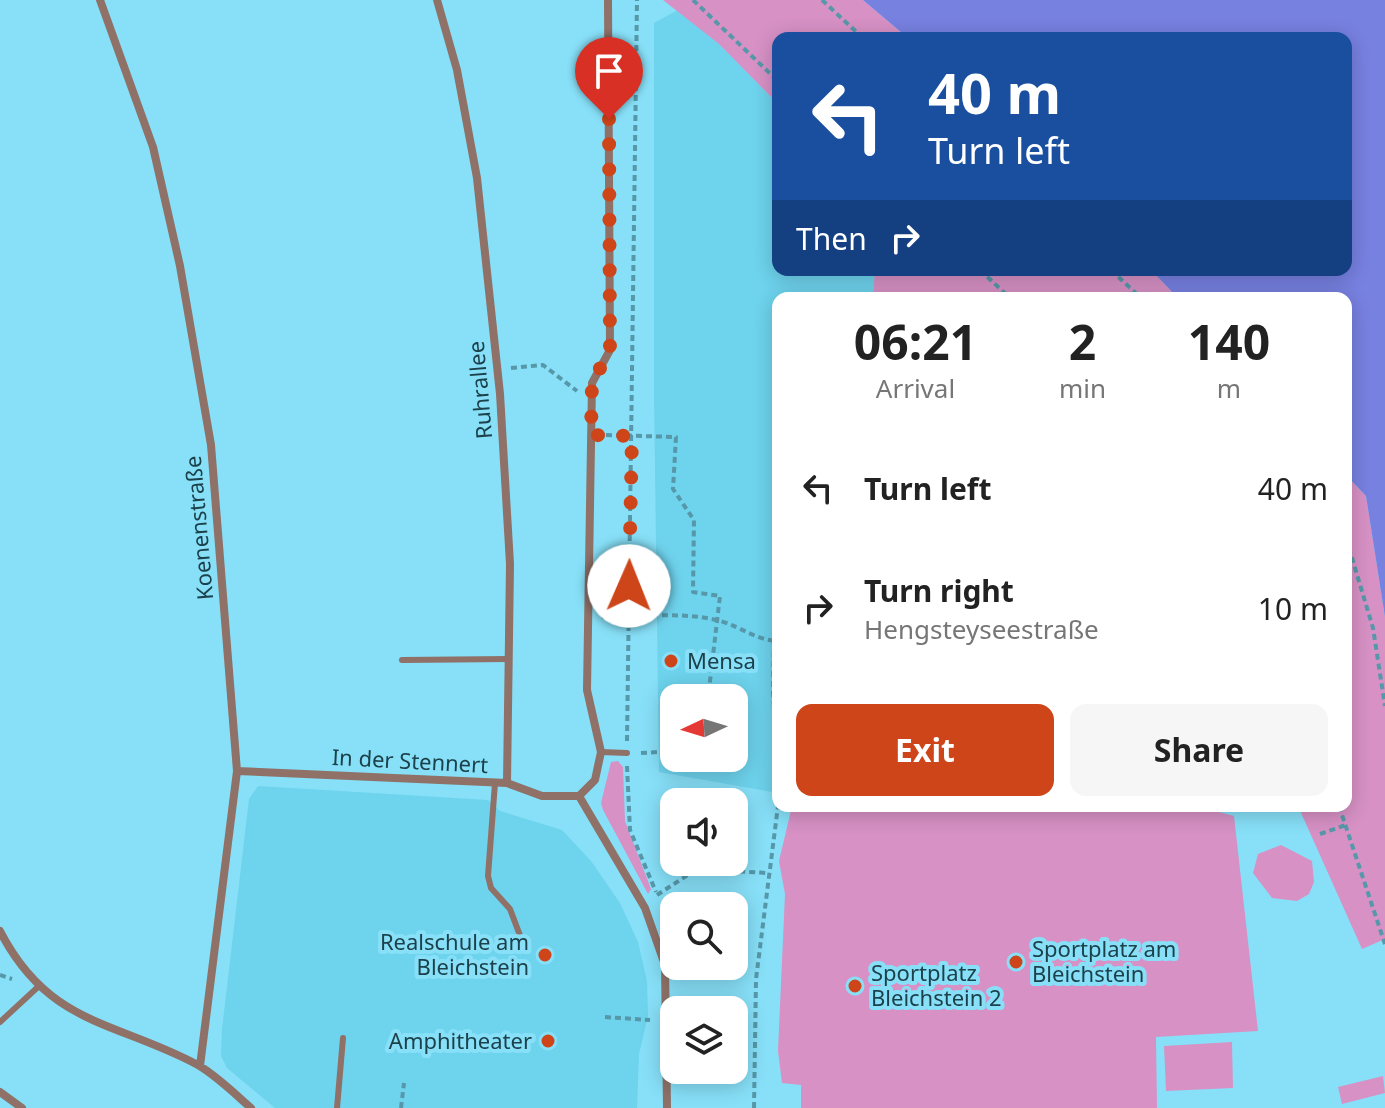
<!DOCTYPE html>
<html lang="en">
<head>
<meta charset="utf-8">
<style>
	:root { --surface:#fff; --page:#f6f6f6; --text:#222; --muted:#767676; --accent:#cd4519 }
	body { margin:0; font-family:"Noto Sans",sans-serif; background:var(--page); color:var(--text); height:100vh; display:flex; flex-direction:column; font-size:30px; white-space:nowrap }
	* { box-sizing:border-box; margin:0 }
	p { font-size:26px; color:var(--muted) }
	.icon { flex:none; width:44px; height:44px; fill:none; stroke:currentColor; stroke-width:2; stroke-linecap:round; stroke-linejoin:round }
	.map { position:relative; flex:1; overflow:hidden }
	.side { position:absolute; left:772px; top:292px; width:580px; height:520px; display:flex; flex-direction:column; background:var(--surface); border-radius:16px; box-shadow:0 4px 20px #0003 }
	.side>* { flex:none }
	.banner { position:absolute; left:772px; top:32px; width:580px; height:244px; border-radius:16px; box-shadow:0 4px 20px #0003; background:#1a4fa0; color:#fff; overflow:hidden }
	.needle { width:52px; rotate:266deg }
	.buttons { position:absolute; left:660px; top:684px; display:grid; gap:16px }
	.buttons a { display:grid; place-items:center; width:88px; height:88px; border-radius:16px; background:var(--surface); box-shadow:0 4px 20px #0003; font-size:40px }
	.pin { position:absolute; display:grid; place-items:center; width:68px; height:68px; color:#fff; margin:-82px -34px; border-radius:50% 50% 50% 0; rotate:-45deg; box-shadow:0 0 8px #0007 }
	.pin .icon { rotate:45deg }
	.me { position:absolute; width:88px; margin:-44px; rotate:1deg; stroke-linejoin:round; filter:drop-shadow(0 0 6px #0008) }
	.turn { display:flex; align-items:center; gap:28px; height:168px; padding:0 24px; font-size:36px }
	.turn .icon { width:104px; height:104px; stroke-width:2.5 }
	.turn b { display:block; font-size:56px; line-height:68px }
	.then { display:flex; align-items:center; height:76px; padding:0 24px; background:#0003; gap:16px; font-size:30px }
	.eta { display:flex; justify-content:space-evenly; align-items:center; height:136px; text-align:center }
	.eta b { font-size:48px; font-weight:700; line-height:56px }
	.action { display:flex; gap:16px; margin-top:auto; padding:16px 24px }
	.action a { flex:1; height:92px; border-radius:16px; background:var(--accent); color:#fff; font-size:32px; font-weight:700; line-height:92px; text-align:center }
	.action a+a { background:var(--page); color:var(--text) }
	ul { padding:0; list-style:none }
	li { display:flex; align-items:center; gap:24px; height:120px; padding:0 24px }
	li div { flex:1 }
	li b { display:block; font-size:30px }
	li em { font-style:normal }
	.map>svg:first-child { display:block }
	.built { fill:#6ed3ed; fill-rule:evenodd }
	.green { fill:#d791c5 }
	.water { fill:#7781e0 }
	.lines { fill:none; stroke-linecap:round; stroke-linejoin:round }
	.path { stroke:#5698a9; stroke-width:4; stroke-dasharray:6 4; stroke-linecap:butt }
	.service { stroke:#8f7168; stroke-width:6 }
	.minor { stroke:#8f7168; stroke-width:8 }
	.route { stroke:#cd4519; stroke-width:14; stroke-dasharray:0 25.2 }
	.poi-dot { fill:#cd4519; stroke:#87e0f8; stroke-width:3 }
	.labels { text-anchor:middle; stroke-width:8; stroke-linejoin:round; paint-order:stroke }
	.street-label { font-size:22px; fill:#1c414b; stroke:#87e0f8 }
	.poi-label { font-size:22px; fill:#1c414b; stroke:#87e0f8; text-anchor:start }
</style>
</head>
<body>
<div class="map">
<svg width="1385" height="1108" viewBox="0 0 1385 1108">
	<rect width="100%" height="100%" fill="#87e0f8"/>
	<!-- built -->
	<path class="built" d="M 678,10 L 719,44 L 778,104 L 778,270 L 875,270 L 873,298 L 778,298 L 778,793 L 659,772 L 654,394 L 654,23 ZM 674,698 L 734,698 L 734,758 L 674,758 Z
		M 258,786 L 488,800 L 500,811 L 562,830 L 591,861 L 620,903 L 638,942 L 647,981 L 648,1016 L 639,1054 L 637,1108 L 275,1108 L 227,1068 L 221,1056 L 222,1029 L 249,799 Z"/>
	<!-- green -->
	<path class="green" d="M 663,0 L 863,0 L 908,38 L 778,38 L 778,104 L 719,44 Z
		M 875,270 L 1151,270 L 1178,298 L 873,298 Z
		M 1346,475 L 1366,496 L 1385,617 L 1385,939 L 1362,949 L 1298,806 L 1346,806 Z
		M 618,761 L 623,767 L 625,821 L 651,889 L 648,894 L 603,810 L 601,803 L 611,762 Z
		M 792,806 L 1197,806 L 1234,816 L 1258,1031 L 1156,1037 L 1157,1108 L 801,1108 L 801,1085 L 782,1083 L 778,1051 L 785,894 L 779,861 Z
		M 1281,845 L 1312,861 L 1314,882 L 1309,894 L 1297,901 L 1272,898 L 1253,873 L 1258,854 Z
		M 1232,1042 L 1233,1088 L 1166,1091 L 1164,1046 Z
		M 1383,1076 L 1385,1093 L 1342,1104 L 1338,1087 Z"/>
	<!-- water -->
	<path class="water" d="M 863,0 L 1385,0 L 1385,617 L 1366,496 L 1346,475 L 1346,298 L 1178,298 L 1151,270 L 1346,270 L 1346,38 L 908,38 Z"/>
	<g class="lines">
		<!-- path -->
		<path class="path" d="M 693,0 L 778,81
			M 822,0 L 863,38
			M 980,270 L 1010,298
			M 1111,270 L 1141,298
			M 511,368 L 543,365 L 577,391
			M 606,435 L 676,437 L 673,489 L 694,520 L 693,592 L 720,596 L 708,698
			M 1346,538 L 1373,628 L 1385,706
			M 602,617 C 640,617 683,611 720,621 C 742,627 755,640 778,641
			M 774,641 L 773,691 L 778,775
			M 627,741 L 637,0
			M 641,753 L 674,751
			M 627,766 L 630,830 L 656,892
			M 1339,806 L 1385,944
			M 1320,834 L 1346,825
			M 657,895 L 697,869 L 767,873
			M 0,975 L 12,979
			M 605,1017 L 650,1020
			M 401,1108 L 404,1083
			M 754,1108 L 756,979 L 778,806"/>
		<!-- service -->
		<path class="service" d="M 402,660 L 508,659
			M 601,752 L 627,753
			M 495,783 L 488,876 L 491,888 L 510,909 L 524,946
			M 0,1022 L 39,986
			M 337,1108 L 343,1038"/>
		<!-- minor -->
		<path class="minor" d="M 100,0 L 153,147 L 180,266 L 211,445 L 237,771 L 200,1066
			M 437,0 L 457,70 L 477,178 L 500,394 L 510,564 L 507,783
			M 237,771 L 507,783 L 542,796 L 579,796
			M 579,796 L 595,780 L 601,752 L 587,690 L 592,383 L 610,350 L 608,0
			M 579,796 L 645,908 L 665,965 L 667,1108
			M 0,931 C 49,1026 116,1021 198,1065 C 217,1076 235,1094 251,1108
			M 0,1092 L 22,1108"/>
	</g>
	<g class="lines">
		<!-- route -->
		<path class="route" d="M 609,119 L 610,350 L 592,383 L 591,435 L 632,436 L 629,586"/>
	</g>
	<!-- markers -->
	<g class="poi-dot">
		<circle cx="671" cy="661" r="8"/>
		<circle cx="545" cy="955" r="8"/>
		<circle cx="1016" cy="962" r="8"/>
		<circle cx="855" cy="986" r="8"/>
		<circle cx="548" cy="1041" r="8"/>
	</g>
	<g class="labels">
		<!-- street labels -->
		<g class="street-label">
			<text transform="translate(480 390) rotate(-95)" y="8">Ruhrallee</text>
			<text transform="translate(199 528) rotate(-95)" y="8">Koenenstraße</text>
			<text transform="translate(410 761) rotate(3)" y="8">In der Stennert</text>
		</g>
		<!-- poi labels -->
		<g class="poi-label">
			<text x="687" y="669">Mensa</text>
			<text x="529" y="950" text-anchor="end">Realschule am<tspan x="529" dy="25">Bleichstein</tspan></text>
			<text x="1032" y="957">Sportplatz am<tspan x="1032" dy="25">Bleichstein</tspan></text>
			<text x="871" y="981">Sportplatz<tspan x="871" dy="25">Bleichstein 2</tspan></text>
			<text x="532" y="1049" text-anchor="end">Amphitheater</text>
		</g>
	</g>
</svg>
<div class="buttons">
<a><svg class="needle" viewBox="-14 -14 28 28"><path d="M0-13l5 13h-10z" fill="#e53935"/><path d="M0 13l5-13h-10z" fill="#767676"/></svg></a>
<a><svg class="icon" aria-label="sound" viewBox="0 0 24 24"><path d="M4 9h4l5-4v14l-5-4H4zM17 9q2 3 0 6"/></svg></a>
<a><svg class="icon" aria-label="search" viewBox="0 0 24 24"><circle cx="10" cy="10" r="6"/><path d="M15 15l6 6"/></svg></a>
<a><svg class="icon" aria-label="layers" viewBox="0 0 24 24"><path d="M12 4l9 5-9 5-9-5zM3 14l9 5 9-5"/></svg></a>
</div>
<div class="pin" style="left:609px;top:119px;background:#d93025"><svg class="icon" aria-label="arrive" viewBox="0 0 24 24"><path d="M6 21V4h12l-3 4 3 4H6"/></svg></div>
<svg class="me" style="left:629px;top:586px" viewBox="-20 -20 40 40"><circle r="19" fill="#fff"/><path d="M0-13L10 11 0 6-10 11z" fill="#cd4519"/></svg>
<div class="banner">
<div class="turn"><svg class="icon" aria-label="left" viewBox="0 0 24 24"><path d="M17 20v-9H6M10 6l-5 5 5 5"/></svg><div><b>40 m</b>Turn left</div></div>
<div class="then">Then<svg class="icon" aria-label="right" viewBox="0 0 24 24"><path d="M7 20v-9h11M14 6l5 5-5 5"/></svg></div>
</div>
<section class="side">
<div class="eta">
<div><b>06:21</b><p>Arrival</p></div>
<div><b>2</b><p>min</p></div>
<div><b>140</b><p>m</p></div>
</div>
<ul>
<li><svg class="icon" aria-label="left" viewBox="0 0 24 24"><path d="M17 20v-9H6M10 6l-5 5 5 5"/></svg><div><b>Turn left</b></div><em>40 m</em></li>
<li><svg class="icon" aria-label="right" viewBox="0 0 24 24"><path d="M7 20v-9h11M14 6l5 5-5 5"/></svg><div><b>Turn right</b><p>Hengsteyseestraße</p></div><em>10 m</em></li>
</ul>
<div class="action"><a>Exit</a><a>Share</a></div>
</section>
</div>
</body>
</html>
